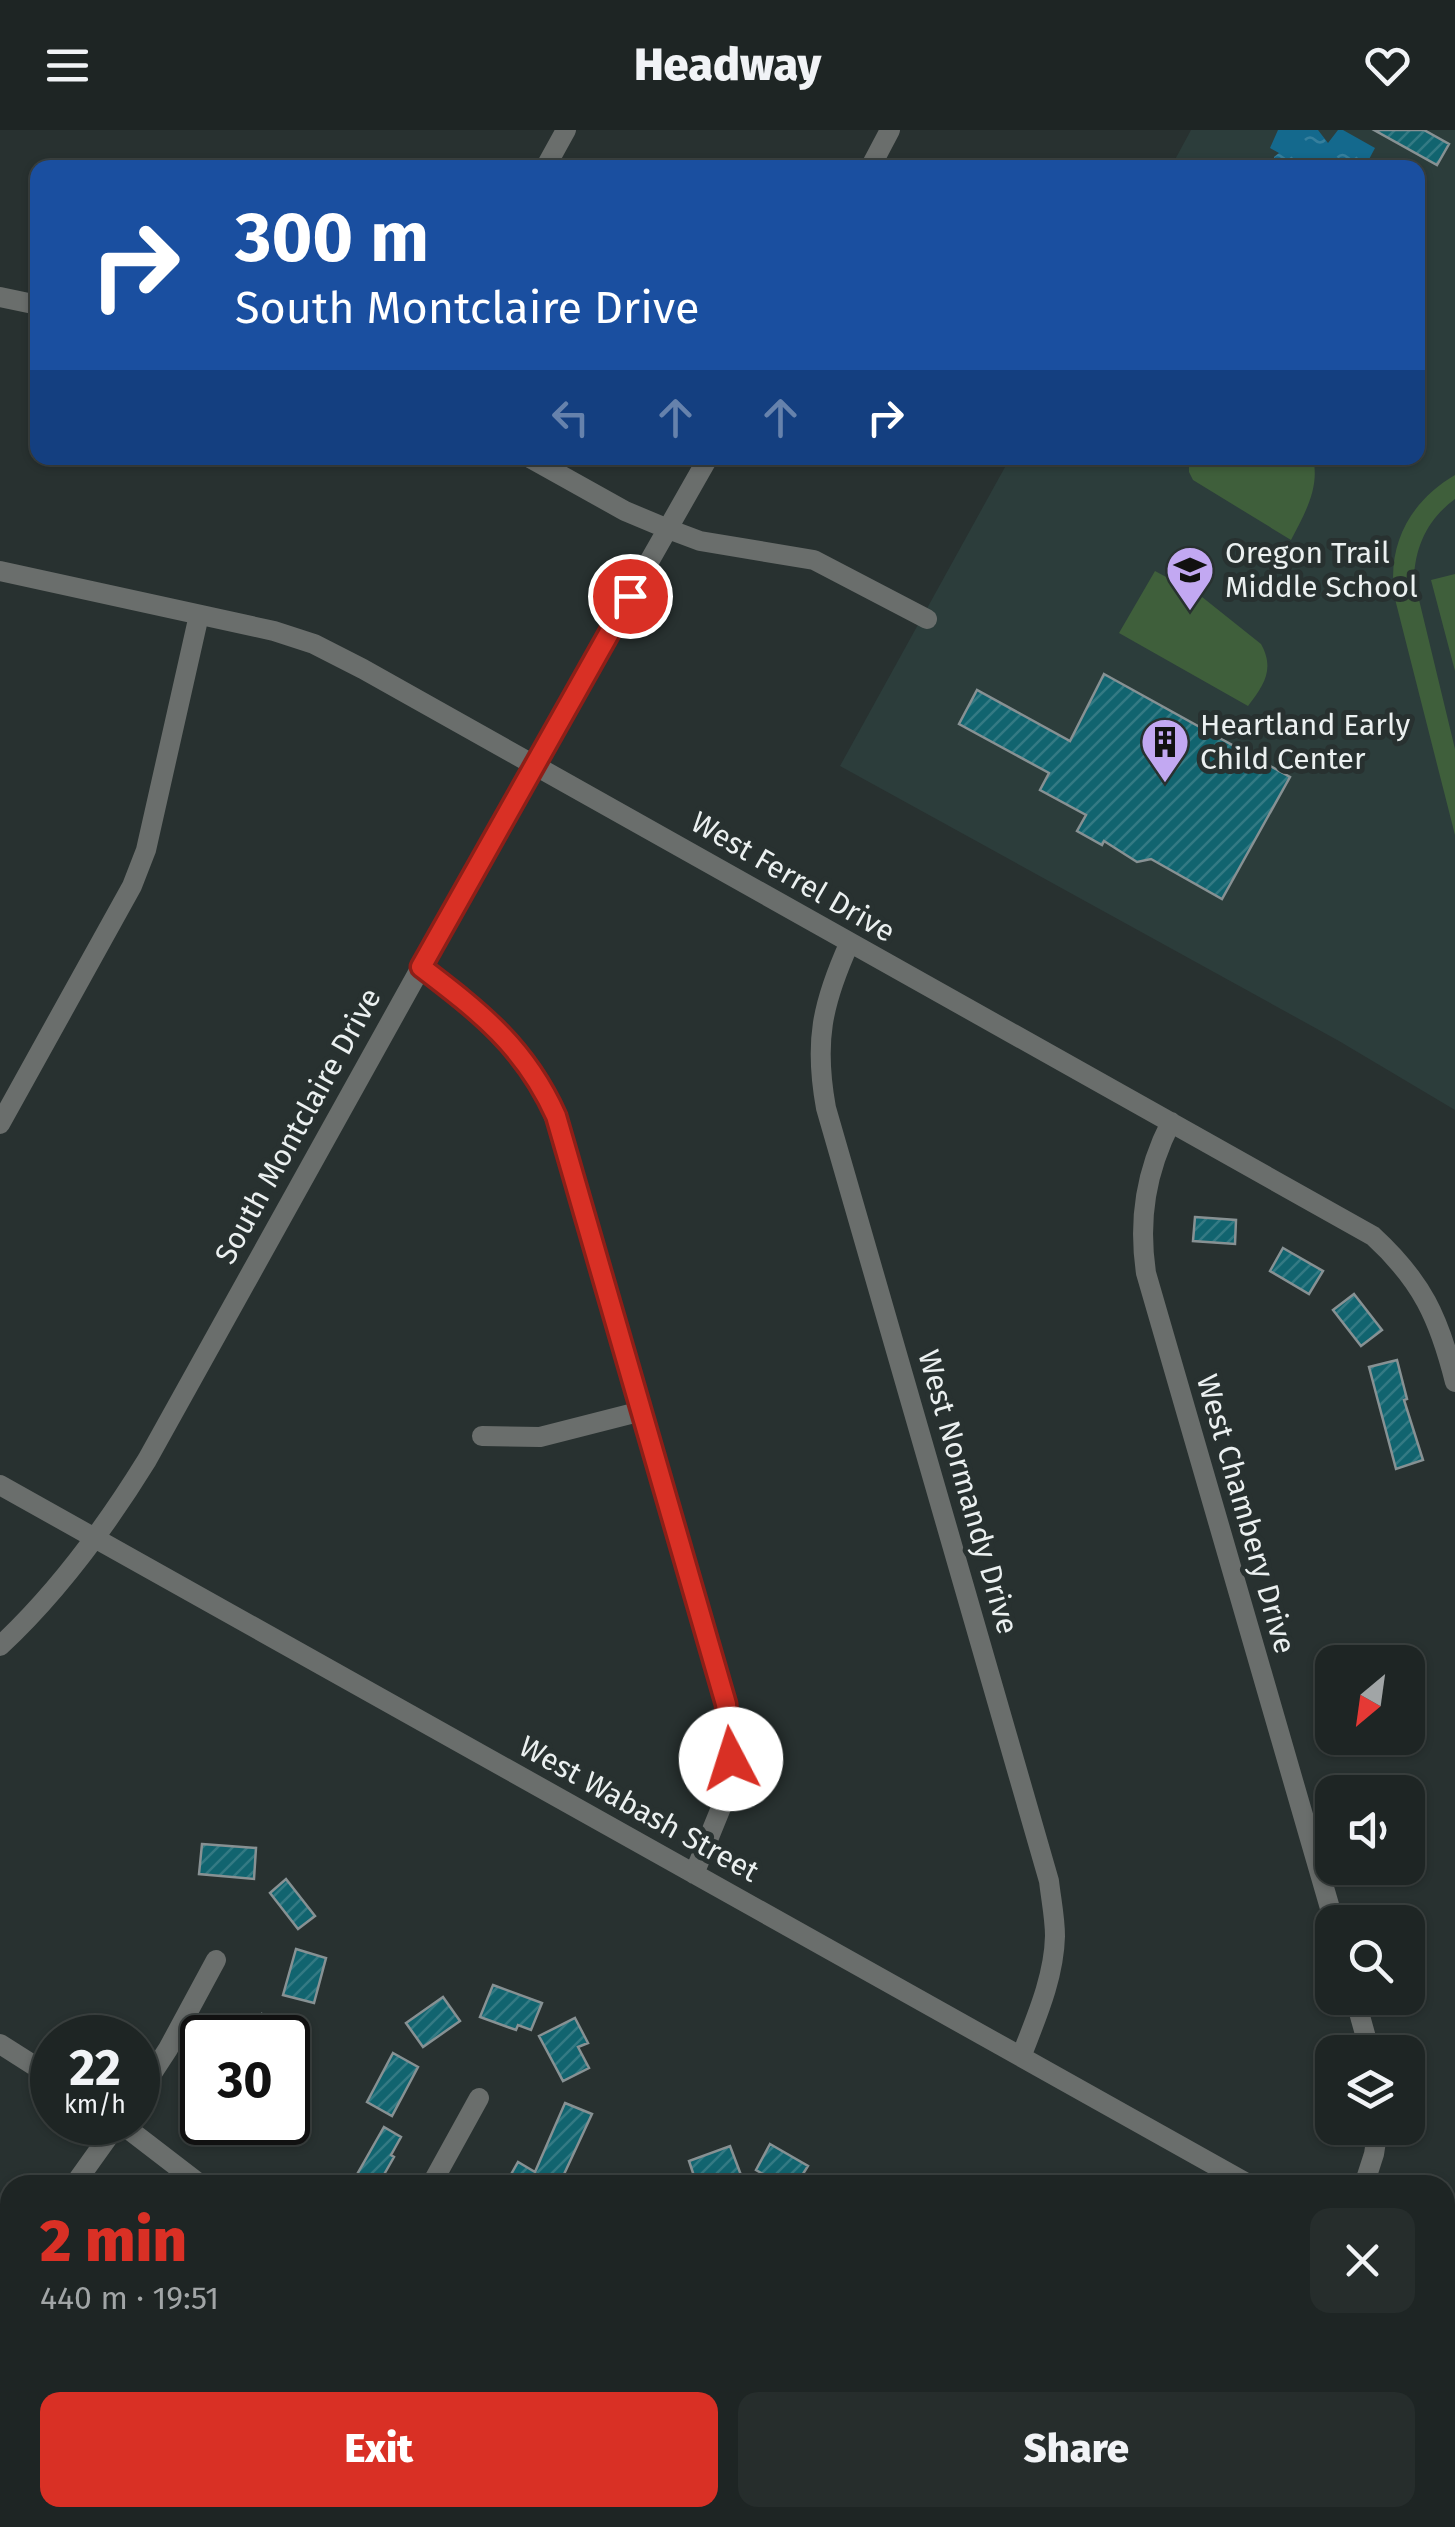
<!DOCTYPE html>
<html lang="en">
<head>
<meta charset="utf-8">
<style>
	:root { --surface:#1e2524; --page:#262d2c; --text:#f1f3f6; --muted:#a1a5a6; --line:#3c4241; --accent:#d93025 }
	body { margin:0; font-family:"Fira Sans",sans-serif; background:var(--page); color:var(--text); height:100vh; display:flex; flex-direction:column; font-size:38px; white-space:nowrap }
	* { box-sizing:border-box; margin:0 }
	p { font-size:32px; color:var(--muted) }
	.icon { flex:none; width:55px; height:55px; fill:none; stroke:currentColor; stroke-width:2; stroke-linecap:round; stroke-linejoin:round }
	.map { position:relative; flex:1; overflow:hidden }
	.side { position:absolute; left:0px; top:2045px; width:1455px; height:352px; display:flex; flex-direction:column; background:var(--surface); border-radius:30px 30px 0 0; box-shadow:0 2px 8px #0004,0 0 0 2px var(--line) }
	.side>* { flex:none }
	.guide { position:absolute; left:30px; top:30px; width:1395px; height:305px; border-radius:20px; box-shadow:0 2px 8px #0004,0 0 0 2px var(--line); background:#1a4fa0; color:#fff; overflow:hidden }
	.needle { width:65px; rotate:209deg }
	.controls { position:absolute; left:1315px; top:1515px; display:grid; gap:20px }
	.controls a { display:grid; place-items:center; width:110px; height:110px; border-radius:20px; background:var(--surface); box-shadow:0 2px 8px #0004,0 0 0 2px var(--line); font-size:50px }
	.speed { position:absolute; left:30px; top:1885px; display:flex; gap:20px; font-size:50px; font-weight:700; text-align:center }
	.speed>* { display:grid; place-content:center; width:130px; height:130px; border-radius:50%; background:var(--surface); box-shadow:0 2px 8px #0004,0 0 0 2px var(--line); line-height:1 }
	.speed small { font-size:25px; font-weight:400 }
	.speed .limit { border:5px solid #111; border-radius:15px; background:#fff; color:#111 }
	.pin { position:absolute; display:grid; place-items:center; width:85px; height:85px; color:#fff; margin:-42px; border:5px solid #fff; border-radius:50%; box-shadow:0 2px 10px #0007 }
	.me { position:absolute; width:110px; margin:-55px; rotate:355deg; stroke-linejoin:round; filter:drop-shadow(0 0 8px #0008) }
	.turn { display:flex; align-items:center; gap:35px; height:210px; padding:0 40px; font-size:45px }
	.turn .icon { width:130px; height:130px; stroke-width:2.5 }
	.turn b { display:block; font-size:70px; line-height:85px }
	.lanes { display:flex; align-items:center; height:95px; padding:0 40px; background:#0003; justify-content:center; gap:50px; direction:ltr }
	.lanes .off { opacity:.35 }
	.round { display:grid; place-items:center; flex:none; width:105px; height:105px; border-radius:20px; background:var(--page) }
	.head { display:flex; align-items:center; justify-content:space-between; height:170px; padding:0 40px }
	h1 { font-size:60px; font-weight:800; line-height:75px; color:var(--accent) }
	.action { display:flex; gap:20px; margin-top:auto; padding:20px 40px }
	.action a { flex:1; height:115px; border-radius:20px; background:var(--accent); color:#fff; font-size:40px; font-weight:800; line-height:115px; text-align:center }
	.action a+a { background:var(--page); color:var(--text) }
	header { display:flex; justify-content:space-between; align-items:center; height:130px; padding:0 40px; background:var(--surface); font-size:45px; font-weight:800 }
	.map>svg:first-child { display:block }
	.built { fill:#2c3d3b }
	.park { fill:#3f5f3b }
	.water { fill:url(#water-ripples) }
	.building { fill:url(#building-hatch); stroke:#879193; stroke-width:2.5 }
	.lines { fill:none; stroke-linecap:round; stroke-linejoin:round }
	.minor { stroke:#6a6e6c; stroke-width:20 }
	.route-casing { stroke:#8d1f18; stroke-width:25 }
	.route { stroke:#d93025; stroke-width:18 }
	.labels { text-anchor:middle; stroke-width:10; stroke-linejoin:round; paint-order:stroke }
	.poi-label { font-size:30px; fill:#ebf0f0; stroke:#283130; text-anchor:start }
	.street-label { font-size:30px; fill:#ebf0f0; stroke:#283130 }
</style>
</head>
<body>
<header><svg class="icon" aria-label="menu" viewBox="0 0 24 24"><path d="M4 6h16M4 12h16M4 18h16"/></svg>Headway<svg class="icon" aria-label="heart" viewBox="0 0 24 24"><path d="M12 20l-8-8c-3-5 5-10 8-4 3-6 11-1 8 4z"/></svg></header>
<div class="map">
<svg width="1455" height="2397" viewBox="0 0 1455 2397">
	<defs>
		<pattern id="water-ripples" width="26" height="14" patternUnits="userSpaceOnUse" patternTransform="scale(2.5)"><rect width="26" height="14" fill="#14698d"/><path d="M2 4q2-2 4 0t4 0M15 11q2-2 4 0t4 0" fill="none" stroke="#367f9d"/></pattern>
		<pattern id="building-hatch" width="6" height="6" patternUnits="userSpaceOnUse" patternTransform="scale(2.5)"><rect width="6" height="6" fill="#11646f"/><path d="M-1 1l2-2M0 6l6-6M5 7l2-2" fill="none" stroke="#347a84"/></pattern>
	</defs>
	<rect width="100%" height="100%" fill="#283130"/>
	<!-- built -->
	<path class="built" d="M 1191,0 L 1455,0 L 1455,980 L 1339,911 L 840,636 L 1010,328 L 1418,328 L 1418,38 L 1171,37 Z"/>
	<!-- park -->
	<path class="park" d="M 1189,328 L 1313,328 C 1320,358 1305,383 1291,410 L 1193,350 L 1189,342 Z
		M 1455,345 L 1455,369 C 1428,389 1415,416 1414,449 L 1455,619 L 1455,705 L 1395,469 C 1386,416 1409,372 1455,345 Z
		M 1155,441 L 1168,448 L 1172,443 L 1261,514 C 1275,539 1264,555 1248,576 L 1119,503 Z
		M 1455,444 L 1455,541 L 1431,450 Z"/>
	<!-- water -->
	<path class="water" d="M 1278,0 L 1318,0 L 1328,13 L 1338,0 L 1343,0 L 1375,18 L 1367,33 L 1372,37 L 1274,37 L 1274,27 L 1279,23 L 1270,18 Z"/>
	<!-- building -->
	<path class="building" d="M 1374,0 L 1424,0 L 1449,14 L 1437,35 Z
		M 1104,544 L 1290,647 L 1222,769 L 1151,729 L 1137,732 L 1104,711 L 1102,715 L 1077,701 L 1086,685 L 1040,660 L 1049,643 L 959,594 L 977,560 L 1070,611 Z
		M 1195,1087 L 1236,1090 L 1235,1114 L 1193,1111 Z
		M 1283,1118 L 1323,1141 L 1309,1164 L 1270,1141 Z
		M 1354,1164 L 1382,1200 L 1361,1216 L 1333,1180 Z
		M 1397,1230 L 1407,1269 L 1404,1270 L 1423,1330 L 1396,1339 L 1369,1237 Z
		M 202,1714 L 256,1718 L 254,1749 L 199,1744 Z
		M 286,1749 L 315,1786 L 298,1799 L 270,1763 Z
		M 296,1819 L 326,1828 L 314,1873 L 283,1865 Z
		M 493,1855 L 542,1873 L 531,1900 L 518,1895 L 516,1900 L 480,1887 Z
		M 443,1867 L 460,1891 L 423,1917 L 406,1893 Z
		M 262,1884 L 306,1908 L 250,1908 Z
		M 575,1888 L 588,1913 L 578,1917 L 589,1938 L 563,1951 L 539,1906 Z
		M 393,1923 L 418,1937 L 392,1986 L 367,1972 Z
		M 565,1973 L 592,1984 L 559,2055 L 505,2055 L 518,2032 L 535,2042 Z
		M 384,1997 L 401,2007 L 391,2025 L 394,2027 L 378,2055 L 351,2055 Z
		M 770,2014 L 808,2036 L 796,2055 L 782,2055 L 756,2040 Z
		M 730,2016 L 741,2045 L 713,2055 L 697,2055 L 689,2031 Z"/>
	<g class="lines">
		<!-- minor -->
		<path class="minor" d="M 545,38 L 566,0
			M 870,38 L 890,0
			M 0,167 L 38,175
			M 530,328 L 625,381 L 668,399 L 700,411 L 814,430 L 927,489
			M 0,441 L 274,501 L 314,514 L 363,539 L 1373,1106 C 1422,1151 1439,1188 1455,1252
			M 849,814 C 822,874 814,912 826,978 L 1049,1751 C 1051,1769 1055,1788 1055,1806 C 1054,1848 1036,1888 1021,1927
			M 421,837 C 508,903 539,931 572,1037 L 731,1598 L 727,1663 L 694,1744
			M 1171,992 C 1146,1041 1138,1089 1146,1143 L 1334,1792
			M 0,994 L 132,756 L 146,720 L 199,485
			M 482,1306 L 540,1307 L 642,1281
			M 0,1355 L 1250,2055
			M 0,1516 C 58,1462 105,1398 147,1330 L 534,634 L 708,328
			M 1355,1868 L 1370,1922
			M 0,1914 L 52,1947
			M 138,1965 L 168,1919 L 216,1830
			M 119,1992 L 201,2055
			M 74,2055 L 119,1992
			M 431,2055 L 479,1968
			M 1364,2055 L 1374,2024 L 1378,1998
			M 0,2156 L 10,2143
			M 1445,2164 L 1455,2170
			M 696,2388 L 722,2397
			M 1024,2388 L 1025,2397
			M 1235,2388 L 1255,2389 L 1280,2397
			M 135,2397 L 150,2388
			M 585,2397 L 591,2388
			M 1114,2397 L 1193,2388"/>
	</g>
	<g class="lines">
		<!-- route casing -->
		<g class="route-casing">
			<path id="route" d="M 630,466 L 421,837 C 480,882 525,917 556,986 L 726,1574 L 731,1629"/>
		</g>
		<!-- route -->
		<use href="#route" class="route"/>
	</g>
	<!-- icons -->
	<defs>
		<g id="school-pin" transform="scale(2.5)"><path d="M0 17L-7.5 6A9.5 9.5 0 1 1 7.5 6Z" fill="#c2a8f2" stroke="#283130"/><path d="M0-5L7-2L0 1L-7-2ZM-4 1L0 2.5L4 1V4Q0 6-4 4Z" fill="#111"/></g>
		<g id="building-pin" transform="scale(2.5)"><path d="M0 17L-7.5 6A9.5 9.5 0 1 1 7.5 6Z" fill="#c2a8f2" stroke="#283130"/><path d="M-4-6H4V6H1V3H-1V6H-4ZM-2.5-4.3h1.7v1.8h-1.7ZM.8-4.3h1.7v1.8H.8ZM-2.5-1h1.7V.8h-1.7ZM.8-1h1.7V.8H.8Z" fill="#111"/></g>
	</defs>
	<g fill-rule="evenodd">
		<use href="#school-pin" x="1190" y="440"/>
		<use href="#building-pin" x="1165" y="612"/>
	</g>
	<g class="labels">
		<!-- poi labels -->
		<g class="poi-label">
			<text x="1225" y="433">Oregon Trail<tspan x="1225" dy="34">Middle School</tspan></text>
			<text x="1200" y="605">Heartland Early<tspan x="1200" dy="34">Child Center</tspan></text>
		</g>
		<!-- street labels -->
		<g class="street-label">
			<text transform="translate(793 747) rotate(30)" y="10">West Ferrel Drive</text>
			<text transform="translate(298 996) rotate(-61)" y="10">South Montclaire Drive</text>
			<text transform="translate(968 1362) rotate(74)" y="10">West Normandy Drive</text>
			<text transform="translate(1246 1384) rotate(74)" y="10">West Chambery Drive</text>
			<text transform="translate(639 1679) rotate(29)" y="10">West Wabash Street</text>
		</g>
	</g>
</svg>
<div class="controls">
<a><svg class="needle" viewBox="-14 -14 28 28"><path d="M0-13l5 13h-10z" fill="#e53935"/><path d="M0 13l5-13h-10z" fill="#a1a5a6"/></svg></a>
<a><svg class="icon" aria-label="sound" viewBox="0 0 24 24"><path d="M4 9h4l5-4v14l-5-4H4zM17 9q2 3 0 6"/></svg></a>
<a><svg class="icon" aria-label="search" viewBox="0 0 24 24"><circle cx="10" cy="10" r="6"/><path d="M15 15l6 6"/></svg></a>
<a><svg class="icon" aria-label="layers" viewBox="0 0 24 24"><path d="M12 4l9 5-9 5-9-5zM3 14l9 5 9-5"/></svg></a>
</div>
<div class="speed"><div>22<small>km/h</small></div><div class="limit">30</div></div>
<div class="pin" style="left:630px;top:466px;background:#d93025"><svg class="icon" aria-label="arrive" viewBox="0 0 24 24"><path d="M6 21V4h12l-3 4 3 4H6"/></svg></div>
<svg class="me" style="left:731px;top:1629px" viewBox="-20 -20 40 40"><circle r="19" fill="#fff"/><path d="M0-13L10 11 0 6-10 11z" fill="#d93025"/></svg>
<div class="guide">
<div class="turn"><svg class="icon" aria-label="right" viewBox="0 0 24 24"><path d="M7 20v-9h11M14 6l5 5-5 5"/></svg><div><b>300 m</b>South Montclaire Drive</div></div>
<div class="lanes"><svg class="icon off" aria-label="left" viewBox="0 0 24 24"><path d="M17 20v-9H6M10 6l-5 5 5 5"/></svg><svg class="icon off" aria-label="ahead" viewBox="0 0 24 24"><path d="M12 20V5M6 11l6-6 6 6"/></svg><svg class="icon off" aria-label="ahead" viewBox="0 0 24 24"><path d="M12 20V5M6 11l6-6 6 6"/></svg><svg class="icon" aria-label="right" viewBox="0 0 24 24"><path d="M7 20v-9h11M14 6l5 5-5 5"/></svg></div>
</div>
<section class="side">
<div class="head"><div><h1>2 min</h1><p>440 m · 19:51</p></div><a class="round"><svg class="icon" aria-label="close" viewBox="0 0 24 24"><path d="M6 6l12 12M18 6L6 18"/></svg></a></div>
<div class="action"><a>Exit</a><a>Share</a></div>
</section>
</div>
</body>
</html>
